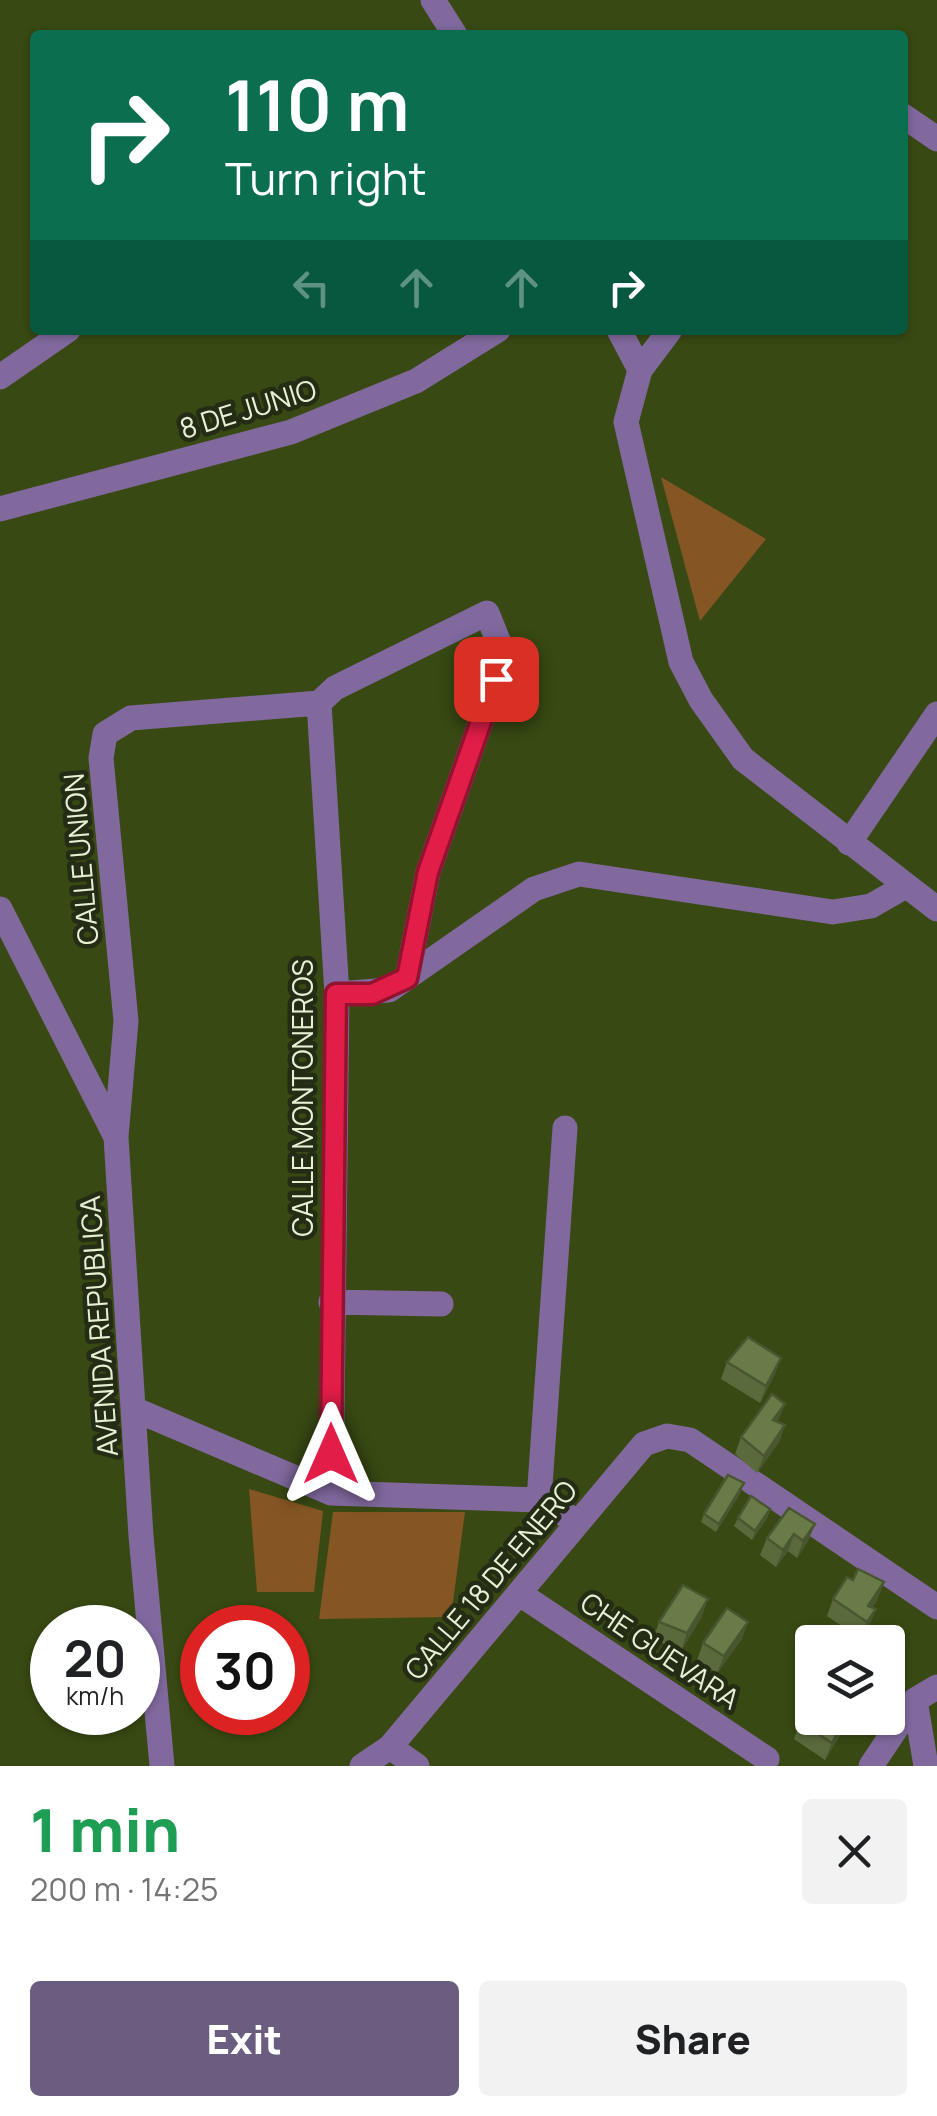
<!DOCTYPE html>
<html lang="en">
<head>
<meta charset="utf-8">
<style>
	:root { --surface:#fff; --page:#f2f2f2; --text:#202124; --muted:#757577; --accent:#6b5d7f }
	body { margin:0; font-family:Manrope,sans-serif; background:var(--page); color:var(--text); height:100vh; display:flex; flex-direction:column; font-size:38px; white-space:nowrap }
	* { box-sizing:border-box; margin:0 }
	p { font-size:32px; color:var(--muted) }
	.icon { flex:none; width:55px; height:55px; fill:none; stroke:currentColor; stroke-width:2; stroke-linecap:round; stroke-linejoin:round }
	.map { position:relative; height:1766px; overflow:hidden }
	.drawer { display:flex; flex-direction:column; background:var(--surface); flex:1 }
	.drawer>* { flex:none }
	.hud { position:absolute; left:30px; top:30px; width:878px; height:305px; border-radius:10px; box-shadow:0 2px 8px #0004; background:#0b6e4f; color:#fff; overflow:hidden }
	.tools { position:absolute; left:795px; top:1625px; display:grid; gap:20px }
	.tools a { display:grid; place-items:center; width:110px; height:110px; border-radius:10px; background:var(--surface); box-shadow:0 2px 8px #0004; font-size:50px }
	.speed { position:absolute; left:30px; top:1605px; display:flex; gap:20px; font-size:50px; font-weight:700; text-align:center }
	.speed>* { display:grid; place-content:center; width:130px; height:130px; border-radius:50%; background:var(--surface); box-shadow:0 2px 8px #0004; line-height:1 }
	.speed small { font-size:25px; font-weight:400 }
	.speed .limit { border:15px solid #d22; background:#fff; color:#111 }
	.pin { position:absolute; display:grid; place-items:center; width:85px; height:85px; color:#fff; margin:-42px; border-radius:20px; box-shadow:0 5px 15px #0006 }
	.me { position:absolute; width:110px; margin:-55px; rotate:0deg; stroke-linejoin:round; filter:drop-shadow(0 0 8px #0008) }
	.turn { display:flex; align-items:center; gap:35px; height:210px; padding:0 30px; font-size:45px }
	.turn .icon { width:130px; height:130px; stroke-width:2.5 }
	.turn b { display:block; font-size:70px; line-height:85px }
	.lanes { display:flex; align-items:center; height:95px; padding:0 30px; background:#0003; justify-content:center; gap:50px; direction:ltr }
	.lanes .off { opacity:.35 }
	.round { display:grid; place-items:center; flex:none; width:105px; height:105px; border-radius:10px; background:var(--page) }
	.headline { display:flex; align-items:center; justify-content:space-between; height:170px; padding:0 30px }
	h1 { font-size:60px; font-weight:800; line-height:75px; color:#1e9e55 }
	.cta { display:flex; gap:20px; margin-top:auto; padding:20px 30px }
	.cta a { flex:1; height:115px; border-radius:10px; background:var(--accent); color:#fff; font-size:40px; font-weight:800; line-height:115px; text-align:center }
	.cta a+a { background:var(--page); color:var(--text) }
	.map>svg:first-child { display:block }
	.green { fill:#855623 }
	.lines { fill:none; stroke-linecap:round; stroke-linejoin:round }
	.minor { stroke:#81699e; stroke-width:25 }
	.wall { fill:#5a6a3c }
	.shaded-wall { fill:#4a5631 }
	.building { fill:#697b46; stroke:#4a5631; stroke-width:2.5 }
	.route-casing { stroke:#92132f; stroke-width:25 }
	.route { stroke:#e11d48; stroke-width:18 }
	.labels { text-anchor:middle; stroke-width:9; stroke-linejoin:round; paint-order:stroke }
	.street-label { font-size:28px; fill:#e6f1d4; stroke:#242c15 }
</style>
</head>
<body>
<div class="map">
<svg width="937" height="1766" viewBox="0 0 937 1766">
	<rect width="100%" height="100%" fill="#384913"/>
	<!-- green -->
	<path class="green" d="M 661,477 L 766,539 L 700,621 Z
		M 249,1489 L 323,1511 L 314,1592 L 257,1592 Z
		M 333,1512 L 465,1512 L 451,1617 L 319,1619 Z"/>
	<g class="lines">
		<!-- minor -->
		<path class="minor" d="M 433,0 L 455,35
			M 902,115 L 937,139
			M 619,330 L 640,370
			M 670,330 L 640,370 L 626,422 L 681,662 L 701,700 L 743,759 L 937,909
			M 0,377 L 68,330
			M 0,509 L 291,432 L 416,381 L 498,330
			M 319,703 L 337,994 L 331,1493
			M 319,703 L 335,688 L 487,613 L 501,648 L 496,679 L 428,872 L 407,978
			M 849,843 L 937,714
			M 0,909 L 116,1137 L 141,1536 L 162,1766
			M 337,994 L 389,990 L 534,889 L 579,874 L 833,912 L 871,906 L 904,887
			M 116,1137 L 126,1021 L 101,758 L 105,734 L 131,718 L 319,703
			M 331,1302 L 441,1304
			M 136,1410 L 331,1493 L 539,1500 L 578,1522
			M 539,1500 L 565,1128
			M 520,1594 L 767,1759
			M 915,1700 L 926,1766
			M 390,1747 L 417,1766
			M 362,1766 L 390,1747 L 644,1444 L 667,1436 L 690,1440 L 937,1607
			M 871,1766 L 915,1700 L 937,1687"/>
	</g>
	<!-- wall -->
	<path class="wall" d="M 781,1358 L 774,1376 L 760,1403 L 721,1379 L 727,1362 Z
		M 778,1422 L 785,1425 L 779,1442 L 757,1473 L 735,1454 L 741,1437 Z
		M 741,1492 L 716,1532 L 701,1522 L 704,1514 Z
		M 770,1509 L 767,1518 L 752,1540 L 734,1526 L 738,1518 Z
		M 815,1524 L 808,1541 L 797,1558 L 788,1551 L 776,1567 L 760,1555 L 767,1538 Z
		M 853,1580 L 884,1582 L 877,1600 L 872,1608 L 876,1609 L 869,1626 L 861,1639 L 827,1616 L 833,1599 Z
		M 702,1616 L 681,1651 L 653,1639 L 659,1622 Z
		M 742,1639 L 717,1673 L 697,1660 L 703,1643 Z
		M 812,1718 L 848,1722 L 825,1760 L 794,1739 L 800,1722 Z"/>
	<!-- shaded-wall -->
	<path class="shaded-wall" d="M 781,1358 L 774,1376 L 760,1403 L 766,1386 Z
		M 785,1404 L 778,1421 L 767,1437 L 773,1420 Z
		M 785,1425 L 779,1442 L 757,1473 L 764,1456 Z
		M 744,1483 L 741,1492 L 716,1532 L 719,1524 Z
		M 770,1509 L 767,1518 L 752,1540 L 755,1531 Z
		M 815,1524 L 808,1541 L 797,1558 L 803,1541 Z
		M 794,1534 L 788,1551 L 776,1567 L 783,1550 Z
		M 884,1582 L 877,1600 L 864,1620 L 868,1606 Z
		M 708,1599 L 702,1616 L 681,1651 L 687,1633 Z
		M 876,1609 L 869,1626 L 861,1639 L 867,1622 Z
		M 748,1622 L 742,1639 L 717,1673 L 724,1656 Z
		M 846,1718 L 849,1718 L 848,1722 L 825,1760 L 832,1743 Z"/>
	<!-- building -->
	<path class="building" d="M 748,1337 L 781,1358 L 766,1386 L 727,1362 Z
		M 772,1394 L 785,1404 L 773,1420 L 785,1425 L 764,1456 L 741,1437 Z
		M 728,1475 L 744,1483 L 719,1524 L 704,1514 Z
		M 751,1496 L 770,1509 L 755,1531 L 738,1518 Z
		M 789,1508 L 815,1524 L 803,1541 L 794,1534 L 783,1550 L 767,1538 Z
		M 858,1569 L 884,1582 L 868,1606 L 876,1609 L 867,1622 L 833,1599 L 847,1577 L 853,1580 Z
		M 683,1585 L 708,1599 L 687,1633 L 659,1622 Z
		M 727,1608 L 748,1622 L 724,1656 L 703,1643 Z
		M 811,1702 L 812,1704 L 812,1718 L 846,1718 L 832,1743 L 800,1722 Z"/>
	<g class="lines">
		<!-- route casing -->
		<g class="route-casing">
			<path id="route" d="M 331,1454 L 336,994 L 372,994 L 407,978 L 428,872 L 496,679"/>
		</g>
		<!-- route -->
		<use href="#route" class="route"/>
	</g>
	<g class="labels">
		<!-- street labels -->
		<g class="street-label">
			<text transform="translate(248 409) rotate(-17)" y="10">8 DE JUNIO</text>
			<text transform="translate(81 859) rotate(-95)" y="10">CALLE UNION</text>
			<text transform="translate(303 1098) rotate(-90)" y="10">CALLE MONTONEROS</text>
			<text transform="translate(99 1326) rotate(-94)" y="10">AVENIDA REPUBLICA</text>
			<text transform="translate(491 1580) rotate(-50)" y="10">CALLE 18 DE ENERO</text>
			<text transform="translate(660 1651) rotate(34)" y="10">CHE GUEVARA</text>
		</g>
	</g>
</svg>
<div class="tools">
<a><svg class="icon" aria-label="layers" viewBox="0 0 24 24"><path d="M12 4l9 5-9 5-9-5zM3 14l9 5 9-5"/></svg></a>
</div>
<div class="speed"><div>20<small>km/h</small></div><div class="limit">30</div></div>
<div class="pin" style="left:496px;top:679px;background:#d93025"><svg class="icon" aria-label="arrive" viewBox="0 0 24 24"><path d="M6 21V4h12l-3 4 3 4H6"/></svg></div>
<svg class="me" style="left:331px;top:1454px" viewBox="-20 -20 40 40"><path d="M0-17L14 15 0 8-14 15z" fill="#e11d48" stroke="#fff" stroke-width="4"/></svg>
<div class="hud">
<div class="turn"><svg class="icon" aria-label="right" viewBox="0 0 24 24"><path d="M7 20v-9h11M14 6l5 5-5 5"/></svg><div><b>110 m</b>Turn right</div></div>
<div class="lanes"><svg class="icon off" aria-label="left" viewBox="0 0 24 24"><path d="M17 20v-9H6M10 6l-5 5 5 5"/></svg><svg class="icon off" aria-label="ahead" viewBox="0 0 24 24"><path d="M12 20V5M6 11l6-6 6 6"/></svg><svg class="icon off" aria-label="ahead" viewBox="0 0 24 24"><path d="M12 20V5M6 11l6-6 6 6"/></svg><svg class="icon" aria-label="right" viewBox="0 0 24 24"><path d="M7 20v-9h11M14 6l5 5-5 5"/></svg></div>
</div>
</div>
<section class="drawer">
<div class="headline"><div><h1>1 min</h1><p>200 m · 14:25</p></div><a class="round"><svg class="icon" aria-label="close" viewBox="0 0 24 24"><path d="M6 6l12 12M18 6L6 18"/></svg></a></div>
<div class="cta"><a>Exit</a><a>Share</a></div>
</section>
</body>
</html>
